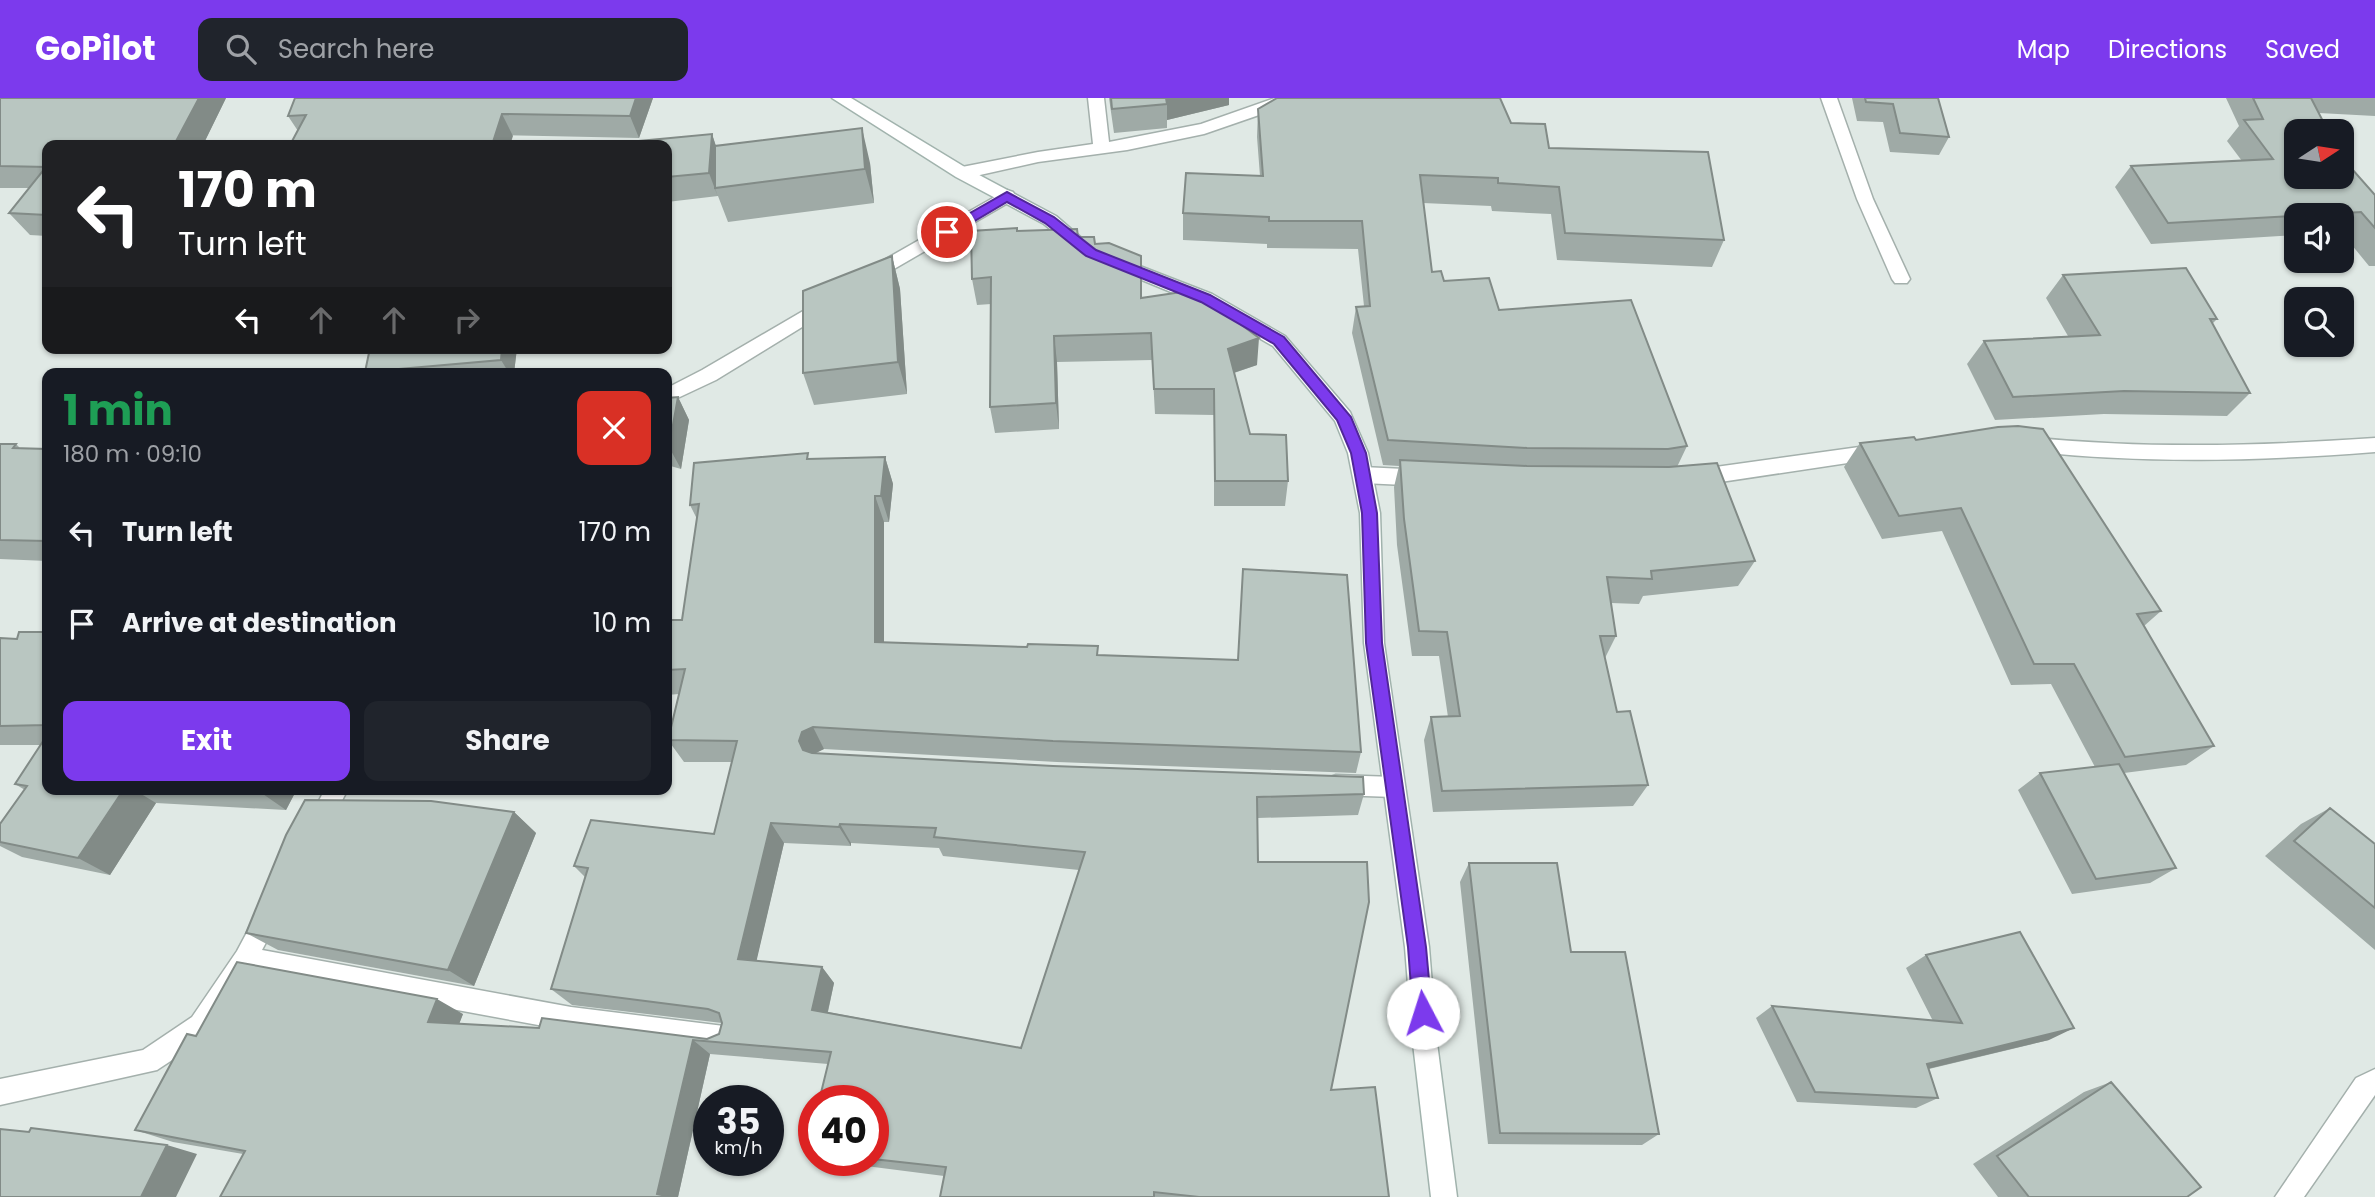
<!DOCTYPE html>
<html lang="en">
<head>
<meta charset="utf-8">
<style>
	:root { --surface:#171b24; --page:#20242c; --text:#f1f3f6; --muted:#9ea1a6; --accent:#7c3aed }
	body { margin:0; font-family:Poppins,sans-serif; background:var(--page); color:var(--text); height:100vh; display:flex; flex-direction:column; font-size:26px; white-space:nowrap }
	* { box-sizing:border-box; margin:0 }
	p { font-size:23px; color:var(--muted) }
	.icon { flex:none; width:38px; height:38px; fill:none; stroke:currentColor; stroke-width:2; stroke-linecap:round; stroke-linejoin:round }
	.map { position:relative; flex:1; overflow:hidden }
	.panel { position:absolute; left:42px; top:270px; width:630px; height:427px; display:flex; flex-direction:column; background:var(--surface); border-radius:14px; box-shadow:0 2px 5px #0004 }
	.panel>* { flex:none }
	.guide { position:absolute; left:42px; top:42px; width:630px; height:214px; border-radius:14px; box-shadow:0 2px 5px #0004; background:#202124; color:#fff; overflow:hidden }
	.needle { width:46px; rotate:78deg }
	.fabs { position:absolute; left:2284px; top:21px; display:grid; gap:14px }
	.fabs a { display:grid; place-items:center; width:70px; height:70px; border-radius:14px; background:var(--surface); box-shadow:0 2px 5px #0004; font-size:35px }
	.speed { position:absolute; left:693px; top:987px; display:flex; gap:14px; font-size:35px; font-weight:700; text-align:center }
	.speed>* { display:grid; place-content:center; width:91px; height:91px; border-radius:50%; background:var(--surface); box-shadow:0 2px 5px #0004; line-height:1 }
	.speed small { font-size:18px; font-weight:400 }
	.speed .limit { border:10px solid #d22; background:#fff; color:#111 }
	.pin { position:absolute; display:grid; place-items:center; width:60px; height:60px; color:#fff; margin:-30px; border:4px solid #fff; border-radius:50%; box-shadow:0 2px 7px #0007 }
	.me { position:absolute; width:77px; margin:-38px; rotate:355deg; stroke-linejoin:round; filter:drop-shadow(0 0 5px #0008) }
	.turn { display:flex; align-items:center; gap:24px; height:147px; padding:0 21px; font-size:32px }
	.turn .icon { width:91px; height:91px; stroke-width:2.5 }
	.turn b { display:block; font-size:49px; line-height:60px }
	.lanes { display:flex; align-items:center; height:66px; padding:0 21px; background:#0003; justify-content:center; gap:35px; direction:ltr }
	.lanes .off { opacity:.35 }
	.round { display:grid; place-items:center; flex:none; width:74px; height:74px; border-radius:14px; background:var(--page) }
	.summary { display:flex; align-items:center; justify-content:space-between; height:119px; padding:0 21px }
	h1 { font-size:42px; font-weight:700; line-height:52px; color:#1e9e55 }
	.button { display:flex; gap:14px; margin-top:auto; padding:14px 21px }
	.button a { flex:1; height:80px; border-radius:14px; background:var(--accent); color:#fff; font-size:28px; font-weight:700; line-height:80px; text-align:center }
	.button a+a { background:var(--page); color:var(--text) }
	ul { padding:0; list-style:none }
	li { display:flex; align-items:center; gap:21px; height:91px; padding:0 21px }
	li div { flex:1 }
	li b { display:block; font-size:26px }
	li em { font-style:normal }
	header { display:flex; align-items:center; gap:42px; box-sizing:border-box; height:98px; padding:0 35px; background:var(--accent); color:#fff }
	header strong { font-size:33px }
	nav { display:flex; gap:38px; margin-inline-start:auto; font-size:24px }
	.search { width:490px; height:63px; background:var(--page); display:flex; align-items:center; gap:18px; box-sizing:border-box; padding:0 24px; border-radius:14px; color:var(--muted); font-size:26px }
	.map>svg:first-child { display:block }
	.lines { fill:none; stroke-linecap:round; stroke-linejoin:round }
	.street-casing { stroke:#a4b0ac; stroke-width:3 }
	.secondary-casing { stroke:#a1b3ad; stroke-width:3 }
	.street { fill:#fff; fill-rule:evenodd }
	.secondary { fill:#fff; fill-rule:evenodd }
	.wall { fill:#9faaa6; fill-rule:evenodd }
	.shaded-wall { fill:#828b87 }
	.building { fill:#b9c6c1; stroke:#828b87; stroke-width:2; fill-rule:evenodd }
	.route { fill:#7c3aed; stroke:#51269a; stroke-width:2 }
</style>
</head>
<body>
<header>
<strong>GoPilot</strong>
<div class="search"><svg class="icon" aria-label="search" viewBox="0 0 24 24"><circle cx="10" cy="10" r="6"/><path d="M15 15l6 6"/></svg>Search here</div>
<nav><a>Map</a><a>Directions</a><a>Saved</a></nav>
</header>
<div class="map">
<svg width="2375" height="1099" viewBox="0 0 2375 1099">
	<rect width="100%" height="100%" fill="#e0e9e5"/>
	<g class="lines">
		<!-- street casing -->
		<g class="street-casing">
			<path id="street" d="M 1088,0 L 1104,0 L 1109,44 L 1201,26 L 1275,0 L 1299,0 L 1297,4 L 1204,36 L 1127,52 L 1038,64 L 962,81 L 954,75 L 962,69 L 1038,54 L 1093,46 Z
				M 1821,0 L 1837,0 L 1873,101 L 1910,181 L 1907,185 L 1895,185 L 1892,181 L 1857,101 Z
				M 1007,92 L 1013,94 L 1015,98 L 1013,102 L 875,182 L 863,182 L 860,178 L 863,174 Z
				M 827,199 L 833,200 L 836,205 L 833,210 L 716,282 L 667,305 L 667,290 L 702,272 Z
				M 2028,339 C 2144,351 2259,348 2375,340 L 2375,354 C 2259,363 2144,366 2028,353 L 2021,351 L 2018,346 L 2021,341 Z
				M 1881,346 L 1888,348 L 1891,353 L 1888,358 L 1881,360 L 1694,388 L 1687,385 L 1684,380 L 1687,375 L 1694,372 Z
				M 1363,369 L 1425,372 L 1432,375 L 1435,380 L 1432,385 L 1425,388 L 1363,385 L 1356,382 L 1353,377 L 1356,372 Z
				M 1336,677 L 1394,679 L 1402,682 L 1405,689 L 1402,696 L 1394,699 L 1336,697 L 1328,694 L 1325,687 L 1328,680 Z
				M 325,691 L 348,691 L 326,733 L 318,737 L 310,733 L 307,726 Z
				M 269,805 L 277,808 L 281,816 L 262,852 L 571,909 L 724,928 L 733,931 L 736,940 L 733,949 L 724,952 L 571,933 L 251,874 L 210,937 L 157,972 L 0,1007 L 0,981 L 143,952 L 192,919 L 237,853 L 261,808 Z
				M 2375,971 L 2375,997 L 2304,1099 L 2275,1099 L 2356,980 Z"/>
		</g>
		<!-- secondary casing -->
		<g class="secondary-casing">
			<path id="secondary" d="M 832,0 L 851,0 L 968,71 L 1056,118 L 1092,149 L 1089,153 L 1077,153 L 1044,126 L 956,79 Z
				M 1114,158 L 1212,196 L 1285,238 L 1350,314 L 1368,355 L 1380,415 L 1384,545 L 1429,849 L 1436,937 L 1457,1099 L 1431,1099 L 1412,937 L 1405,849 L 1364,545 L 1360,415 L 1348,355 L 1335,323 L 1273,248 L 1200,206 L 1108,168 L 1105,164 Z"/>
		</g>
		<!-- street -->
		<use href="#street" class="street"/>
		<!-- secondary -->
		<use href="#secondary" class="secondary"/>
	</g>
	<!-- wall -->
	<path class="wall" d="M 0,0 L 226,0 L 203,47 L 47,47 L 47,138 L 30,137 L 9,115 L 29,90 L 0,90 Z
		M 295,0 L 653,0 L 639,40 L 298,33 L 288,18 Z
		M 1109,0 L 1229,0 L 1229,7 L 1167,22 L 1167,30 L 1114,35 Z
		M 1852,0 L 1938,0 L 1949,39 L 1939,57 L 1890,54 L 1883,24 L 1857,23 Z
		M 2226,0 L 2375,0 L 2375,18 L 2319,15 L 2344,62 L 2375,97 L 2375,168 L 2369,168 L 2342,135 L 2342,117 L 2296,117 L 2296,137 L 2151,146 L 2115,89 L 2131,68 L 2242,63 L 2227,43 L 2239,28 Z
		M 1258,11 L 1511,25 L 1549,50 L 1724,142 L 1712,169 L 1557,162 L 1551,116 L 1492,113 L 1491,108 L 1423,105 L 1432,174 L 1444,183 L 1499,212 L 1687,348 L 1677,369 L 1755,463 L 1738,488 L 1643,498 L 1639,506 L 1611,505 L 1616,538 L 1605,560 L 1617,614 L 1648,687 L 1633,708 L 1433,714 L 1424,642 L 1431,619 L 1448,619 L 1439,558 L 1412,558 L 1397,447 L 1394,389 L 1399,368 L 1383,367 L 1352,235 L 1356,209 L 1364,208 L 1358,151 L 1267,150 L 1267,146 L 1183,142 L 1183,115 L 1260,78 L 1257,39 Z
		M 712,36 L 716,48 L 870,65 L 874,105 L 728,124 L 718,98 L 667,104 L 667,47 Z
		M 1018,133 L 1078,139 L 1095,146 L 1142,200 L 1257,267 L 1234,275 L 1250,336 L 1288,383 L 1285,408 L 1214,408 L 1214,317 L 1155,316 L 1152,262 L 1057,264 L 1059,331 L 995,335 L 990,309 L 991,206 L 977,207 L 972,181 Z
		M 892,158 L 900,191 L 907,296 L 814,307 L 803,275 Z
		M 2063,177 L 2217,221 L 2212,226 L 2250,295 L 2227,318 L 2104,316 L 1995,322 L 1967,266 L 1984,243 L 2068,238 L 2046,200 Z
		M 517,250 L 514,275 L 365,274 Z
		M 678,299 L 689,322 L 681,371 L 667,367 L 667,300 Z
		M 1916,342 L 2161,513 L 2144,528 L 2214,648 L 2186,667 L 2124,675 L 2176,770 L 2150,785 L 2072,796 L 2018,692 L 2040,675 L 2095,669 L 2051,586 L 2011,587 L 1942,433 L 1882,441 L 1844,369 L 1860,345 Z
		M 0,346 L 16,346 L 21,351 L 47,351 L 47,463 L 0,461 Z
		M 885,359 L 893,386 L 889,424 L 884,424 L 884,544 L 1099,557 L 1361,654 L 1356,675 L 1057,664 L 824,651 L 815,655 L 1364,696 L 1358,717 L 1258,720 L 1258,764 L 1331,992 L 1389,1099 L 940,1099 L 944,1078 L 819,1062 L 873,1062 L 873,1003 L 828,966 L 710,956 L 678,1099 L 220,1099 L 243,1056 L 173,1044 L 135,1032 L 196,938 L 463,916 L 459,926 L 707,941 L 719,936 L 722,925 L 572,907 L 551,891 L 585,779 L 574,768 L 714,736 L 732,664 L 684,664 L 668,642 L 679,596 L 667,597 L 667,524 L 682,522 L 697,421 L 690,407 L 810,361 ZM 784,745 L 851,748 L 851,745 L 939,750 L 943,758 L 1079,772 L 1021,950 L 828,914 L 834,885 L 822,869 L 756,863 Z
		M 47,534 L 47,691 L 297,691 L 286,712 L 156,705 L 110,777 L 22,759 L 0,748 L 0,726 L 25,692 L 15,686 L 41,647 L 0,647 L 0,540 L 17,541 Z
		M 2330,710 L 2375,746 L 2375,852 L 2265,758 L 2301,726 Z
		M 514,714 L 536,735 L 474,888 L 278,852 L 246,835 Z
		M 1469,765 L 1571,854 L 1659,1036 L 1642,1047 L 1488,1046 L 1460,784 Z
		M 1926,857 L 2049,942 L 1929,971 L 1938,1000 L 1916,1010 L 1797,1004 L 1756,920 L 1772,908 L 1933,923 L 1906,870 Z
		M 2111,984 L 2187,1099 L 1998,1099 L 1973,1066 L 2084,994 Z"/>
	<!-- shaded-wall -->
	<path class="shaded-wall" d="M 199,0 L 226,0 L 203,47 L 174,47 Z
		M 636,0 L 653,0 L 639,40 L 630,18 Z
		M 1165,0 L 1229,0 L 1229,7 L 1167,22 L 1167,6 Z
		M 502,16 L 513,38 L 510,47 L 492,47 Z
		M 862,30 L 870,65 L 874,105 L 865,71 Z
		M 712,36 L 720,61 L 715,90 L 718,99 L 709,75 Z
		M 892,158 L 900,191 L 907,296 L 898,264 Z
		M 1054,238 L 1057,264 L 1059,331 L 1056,305 Z
		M 1259,240 L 1257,267 L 1227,277 L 1228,251 Z
		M 502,250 L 517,250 L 514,275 L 509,275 L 501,262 Z
		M 678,299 L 689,322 L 681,371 L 669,349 Z
		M 885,359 L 893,386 L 889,424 L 881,398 Z
		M 875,398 L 884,424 L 884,567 L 875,544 Z
		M 813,629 L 824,651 L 814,656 L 811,665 L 799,643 L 802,634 Z
		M 124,691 L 133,691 L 156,705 L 110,777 L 78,760 Z
		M 262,691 L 297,691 L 286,712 L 260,694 Z
		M 514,714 L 536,735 L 474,888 L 448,872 Z
		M 771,725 L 784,745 L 753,878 L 738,861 Z
		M 840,726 L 851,745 L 851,748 L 839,729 Z
		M 822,869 L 834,885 L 825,926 L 812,912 Z
		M 437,901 L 463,916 L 454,939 L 428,924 Z
		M 2074,930 L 2049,942 L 1906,976 L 1927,966 Z
		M 693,942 L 710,956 L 678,1099 L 664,1099 L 657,1096 Z
		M 167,1047 L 197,1056 L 176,1099 L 141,1099 Z"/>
	<!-- building -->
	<path class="building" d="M 0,0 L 199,0 L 174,47 L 47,47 L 47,117 L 9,115 L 46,69 L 0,68 Z
		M 295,0 L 636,0 L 630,18 L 502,16 L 492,47 L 290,47 L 306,17 L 288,18 Z
		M 1111,0 L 1166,0 L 1167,6 L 1112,11 Z
		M 1277,0 L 1500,0 L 1511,25 L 1545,26 L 1549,50 L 1708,54 L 1724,142 L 1565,135 L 1559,89 L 1498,85 L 1498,80 L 1420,77 L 1432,174 L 1441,173 L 1444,183 L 1489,180 L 1499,212 L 1631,202 L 1687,348 L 1668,351 L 1527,350 L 1388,342 L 1356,209 L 1370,208 L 1362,123 L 1269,123 L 1269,119 L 1183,115 L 1186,75 L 1263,78 L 1258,11 Z
		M 1865,0 L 1938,0 L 1949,39 L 1900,35 L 1893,6 L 1866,4 Z
		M 2253,0 L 2311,0 L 2328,33 L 2296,33 L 2296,79 L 2342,79 L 2342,58 L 2344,62 L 2375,97 L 2375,130 L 2361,114 L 2168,125 L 2131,68 L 2273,61 L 2244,22 L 2263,21 Z
		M 862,30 L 865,71 L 715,90 L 715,48 Z
		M 712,36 L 709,75 L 667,79 L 667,47 L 618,47 L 618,45 Z
		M 1017,130 L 1017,133 L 1077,131 L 1078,139 L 1094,139 L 1095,146 L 1109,145 L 1141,158 L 1141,200 L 1195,192 L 1259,240 L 1228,251 L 1250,336 L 1286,337 L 1288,383 L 1215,383 L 1214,291 L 1154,291 L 1151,235 L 1054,238 L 1056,305 L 990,309 L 991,179 L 972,181 L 971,133 Z
		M 892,158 L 898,264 L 803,275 L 803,193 Z
		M 2186,170 L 2217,221 L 2210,221 L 2250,295 L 2124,293 L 2013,299 L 1984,243 L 2100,237 L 2063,177 Z
		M 370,250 L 502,250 L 501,262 L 365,274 Z
		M 678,299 L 669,349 L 667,348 L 667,300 Z
		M 2018,328 L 2043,331 L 2161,513 L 2137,516 L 2214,648 L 2125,659 L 2074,566 L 2034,566 L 1961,410 L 1899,418 L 1860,345 L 1914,339 L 1916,342 L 1998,329 Z
		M 0,346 L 16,346 L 13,350 L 47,351 L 47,443 L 0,442 Z
		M 808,355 L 807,361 L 885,359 L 881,398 L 875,398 L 875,544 L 1027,549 L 1028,546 L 1098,548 L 1097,557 L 1238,562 L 1243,471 L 1347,477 L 1361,654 L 1053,643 L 813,629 L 802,634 L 799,643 L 803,652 L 812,655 L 1053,668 L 1363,679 L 1364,696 L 1257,699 L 1258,764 L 1367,764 L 1369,804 L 1331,992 L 1375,989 L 1389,1099 L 1199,1099 L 1154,1094 L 1154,1099 L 940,1099 L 946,1069 L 873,1061 L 873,1003 L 819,1003 L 831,954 L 693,942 L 657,1096 L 671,1099 L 220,1099 L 245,1053 L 135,1032 L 187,936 L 196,938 L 237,864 L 437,901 L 428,924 L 539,930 L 542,920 L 707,941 L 719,936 L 722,925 L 719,915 L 708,911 L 551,891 L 588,770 L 574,768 L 591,722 L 714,736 L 737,643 L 668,642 L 685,571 L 667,572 L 667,522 L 682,522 L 699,406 L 690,407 L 694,365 ZM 771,725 L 839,729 L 840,726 L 936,730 L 934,739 L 1085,754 L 1021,950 L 812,912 L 822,869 L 738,861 Z
		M 1400,362 L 1527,368 L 1669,369 L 1717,365 L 1755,463 L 1651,473 L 1652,481 L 1607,479 L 1616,538 L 1600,538 L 1617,614 L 1630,613 L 1648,687 L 1442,693 L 1431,619 L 1460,618 L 1447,534 L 1419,533 L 1404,421 Z
		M 19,534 L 47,534 L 47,627 L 0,628 L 0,540 L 17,541 Z
		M 47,637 L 47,691 L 124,691 L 78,760 L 0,744 L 0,726 L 27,688 L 15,686 Z
		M 2119,666 L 2176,770 L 2096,781 L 2040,675 Z
		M 208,691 L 262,691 L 260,694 Z
		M 305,702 L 431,703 L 514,714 L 448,872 L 246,835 L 286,737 Z
		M 2330,710 L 2375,746 L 2375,810 L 2294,743 Z
		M 1469,765 L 1557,765 L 1571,854 L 1625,854 L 1659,1036 L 1500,1035 Z
		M 2020,834 L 2074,930 L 1927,966 L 1938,1000 L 1815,994 L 1772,908 L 1962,925 L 1926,857 Z
		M 2111,984 L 2201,1089 L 2187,1099 L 2029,1099 L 1997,1058 Z
		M 814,1024 L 814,1054 L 807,1053 Z
		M 31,1030 L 167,1047 L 141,1099 L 0,1099 L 0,1031 L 29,1034 Z"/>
	<!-- route -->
	<path class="route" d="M 1007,94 L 1054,119 L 1096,152 L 1210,197 L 1284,239 L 1351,319 L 1366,355 L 1377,415 L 1382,545 L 1426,849 L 1432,915 L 1429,922 L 1423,924 L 1416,922 L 1413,915 L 1408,849 L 1366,545 L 1362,415 L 1351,355 L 1337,322 L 1274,246 L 1201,204 L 1086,158 L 1045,125 L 1007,104 L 951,137 L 942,137 L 942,131 Z"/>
</svg>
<div class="fabs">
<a><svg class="needle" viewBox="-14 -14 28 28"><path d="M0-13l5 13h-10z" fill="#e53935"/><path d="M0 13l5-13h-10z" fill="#9ea1a6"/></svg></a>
<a><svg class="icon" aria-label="sound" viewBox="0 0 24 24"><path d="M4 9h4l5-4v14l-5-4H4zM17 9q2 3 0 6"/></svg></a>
<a><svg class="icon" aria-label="search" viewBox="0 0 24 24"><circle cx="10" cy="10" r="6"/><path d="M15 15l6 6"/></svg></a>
</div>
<div class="speed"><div>35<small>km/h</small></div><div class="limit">40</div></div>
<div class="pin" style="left:947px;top:134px;background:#d93025"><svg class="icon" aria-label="arrive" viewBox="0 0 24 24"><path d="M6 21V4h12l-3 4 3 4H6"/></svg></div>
<svg class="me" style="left:1423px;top:915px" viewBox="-20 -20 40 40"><circle r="19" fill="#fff"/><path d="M0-13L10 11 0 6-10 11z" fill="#7c3aed"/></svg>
<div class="guide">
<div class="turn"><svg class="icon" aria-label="left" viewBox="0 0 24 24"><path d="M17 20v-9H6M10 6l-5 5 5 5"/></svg><div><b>170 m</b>Turn left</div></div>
<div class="lanes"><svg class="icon" aria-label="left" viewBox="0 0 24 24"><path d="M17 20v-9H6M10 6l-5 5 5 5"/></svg><svg class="icon off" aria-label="ahead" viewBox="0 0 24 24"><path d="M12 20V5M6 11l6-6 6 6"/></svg><svg class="icon off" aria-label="ahead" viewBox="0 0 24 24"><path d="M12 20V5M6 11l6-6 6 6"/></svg><svg class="icon off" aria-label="right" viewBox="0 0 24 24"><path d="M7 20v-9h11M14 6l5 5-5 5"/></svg></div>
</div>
<section class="panel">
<div class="summary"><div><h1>1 min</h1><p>180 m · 09:10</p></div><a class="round" style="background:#d93025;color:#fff"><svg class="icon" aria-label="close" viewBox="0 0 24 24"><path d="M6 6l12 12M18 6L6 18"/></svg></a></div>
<ul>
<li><svg class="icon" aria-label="left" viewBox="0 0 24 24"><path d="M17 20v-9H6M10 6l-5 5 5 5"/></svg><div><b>Turn left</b></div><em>170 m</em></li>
<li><svg class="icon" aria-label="arrive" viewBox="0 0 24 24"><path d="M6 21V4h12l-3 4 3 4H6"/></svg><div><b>Arrive at destination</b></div><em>10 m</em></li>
</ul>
<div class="button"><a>Exit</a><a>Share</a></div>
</section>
</div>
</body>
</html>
